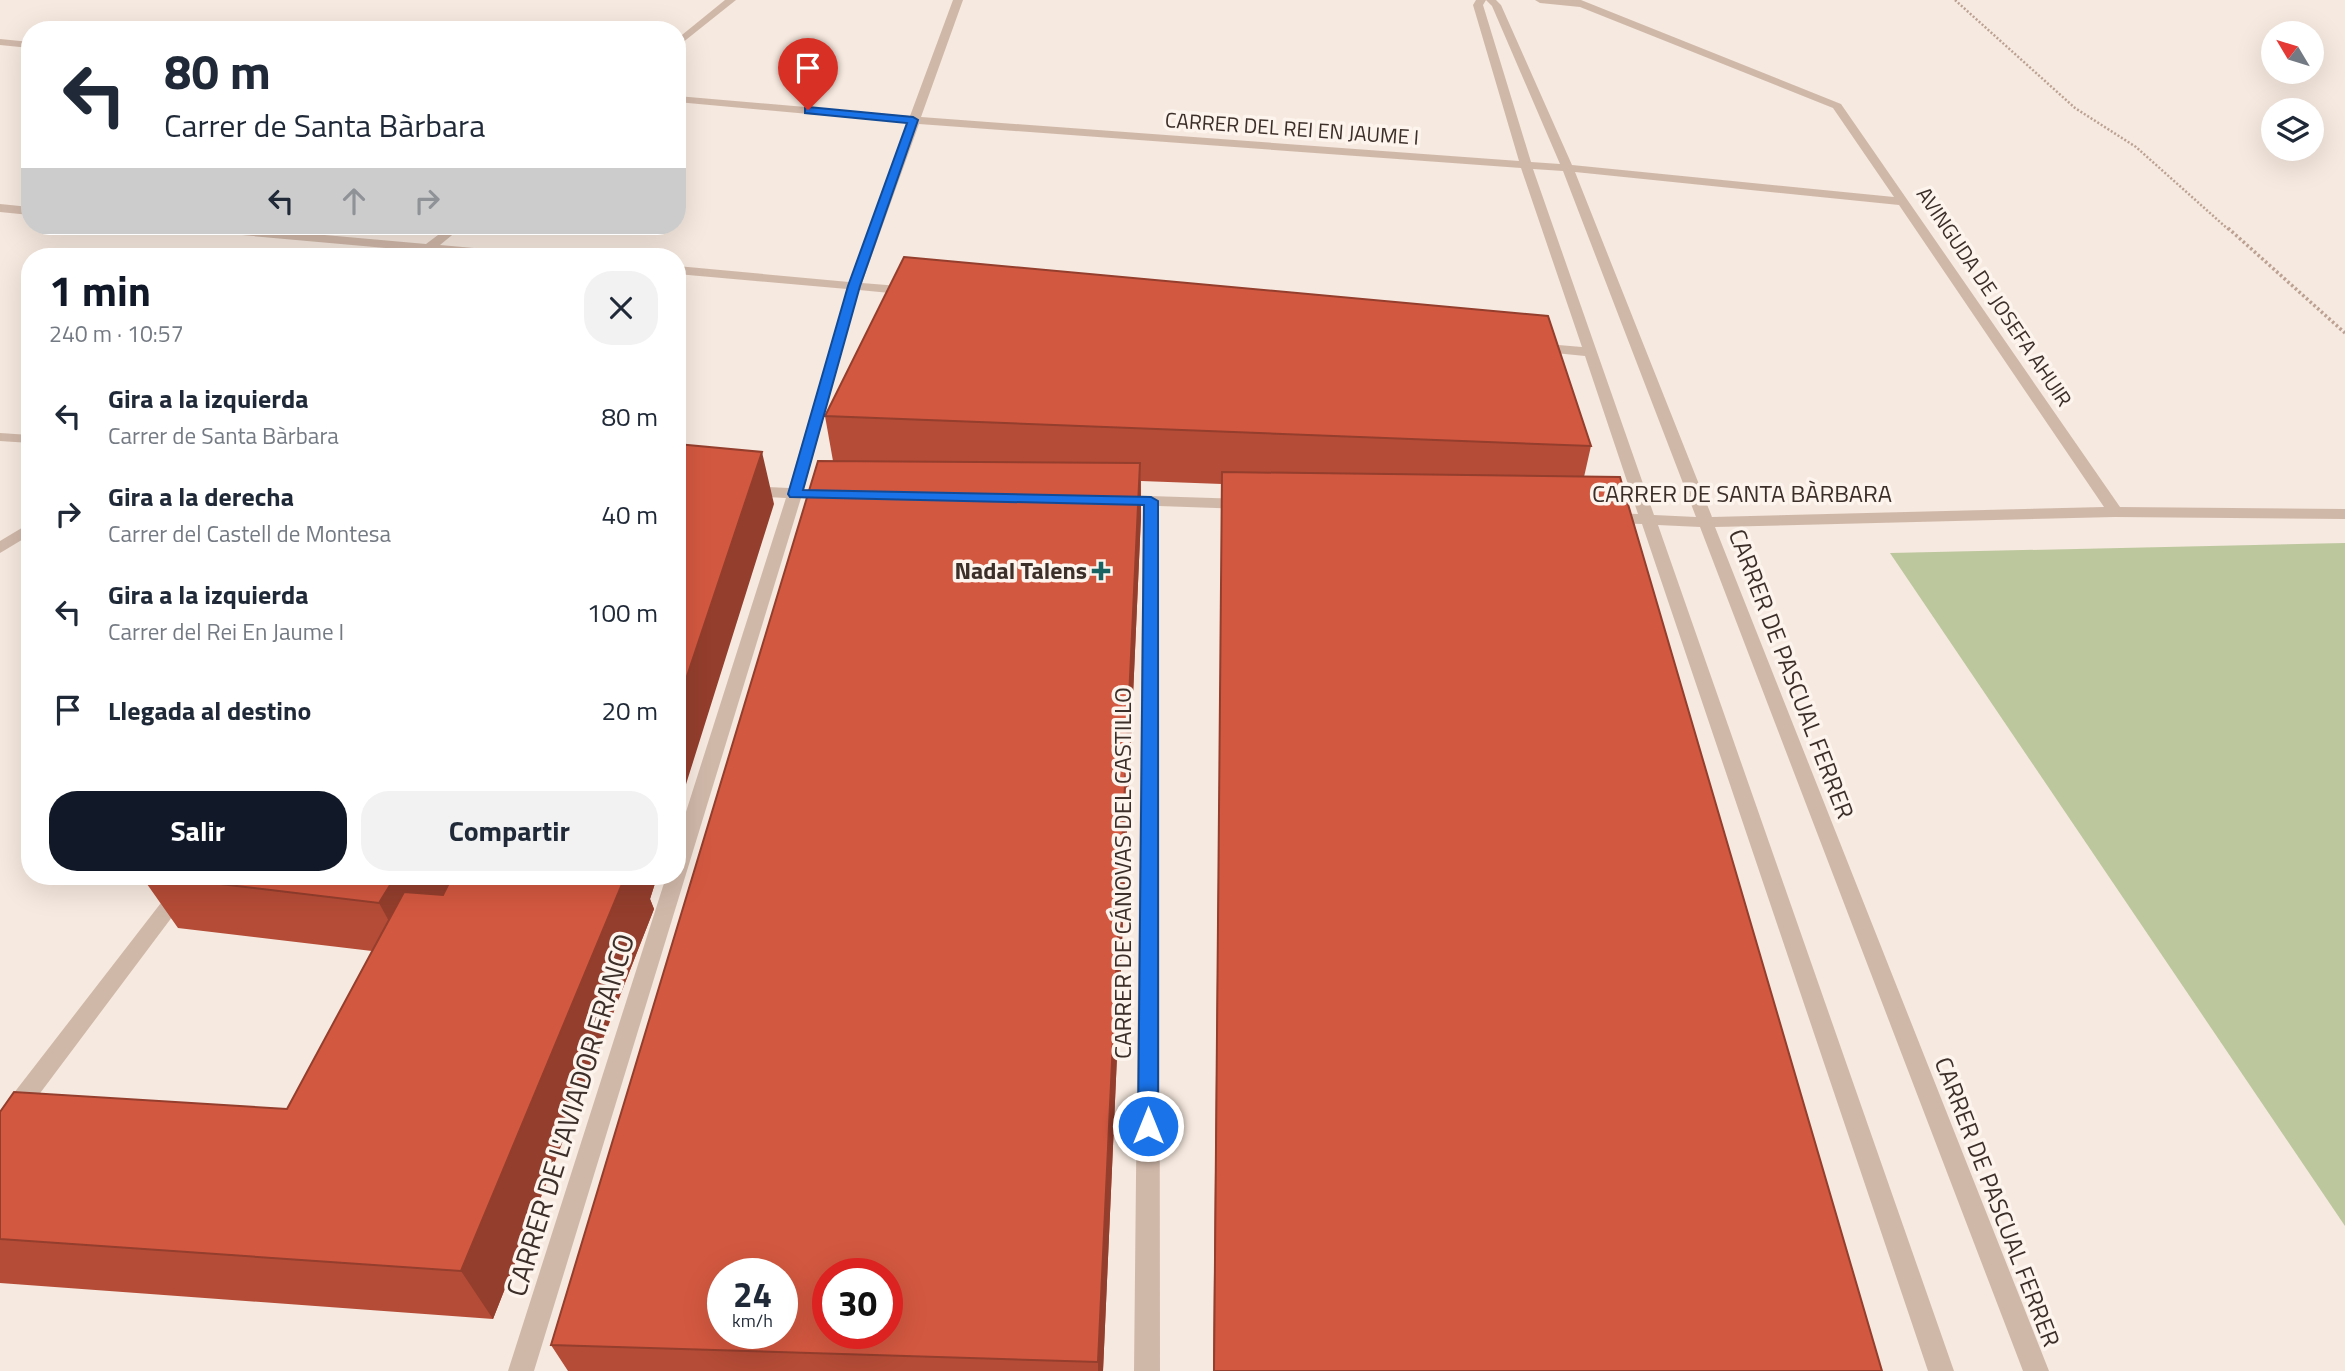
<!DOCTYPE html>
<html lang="es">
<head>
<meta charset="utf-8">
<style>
	:root { --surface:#fff; --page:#f2f2f3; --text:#1f2937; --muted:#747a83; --accent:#111827 }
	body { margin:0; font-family:"Titillium Web",sans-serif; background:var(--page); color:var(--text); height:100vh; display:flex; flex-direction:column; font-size:26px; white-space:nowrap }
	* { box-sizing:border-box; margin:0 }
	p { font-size:23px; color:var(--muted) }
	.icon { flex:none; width:38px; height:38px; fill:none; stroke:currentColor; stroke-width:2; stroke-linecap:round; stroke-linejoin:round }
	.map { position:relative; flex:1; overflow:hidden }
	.sheet { position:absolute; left:21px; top:248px; width:665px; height:637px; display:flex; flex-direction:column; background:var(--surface); border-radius:28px; box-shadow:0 7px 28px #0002 }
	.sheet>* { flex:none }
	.top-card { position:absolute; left:21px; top:21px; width:665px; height:214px; border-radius:28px; box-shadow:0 7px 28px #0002; background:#fff; color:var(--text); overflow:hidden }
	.needle { width:46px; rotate:308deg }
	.tools { position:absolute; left:2261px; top:21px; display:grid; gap:14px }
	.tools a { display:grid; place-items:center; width:63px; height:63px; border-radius:50%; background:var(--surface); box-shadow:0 7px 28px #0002; font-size:35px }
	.speed { position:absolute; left:707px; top:1258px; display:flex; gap:14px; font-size:35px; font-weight:700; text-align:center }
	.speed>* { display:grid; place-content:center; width:91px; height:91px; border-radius:50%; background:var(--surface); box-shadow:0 7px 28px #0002; line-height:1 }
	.speed small { font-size:18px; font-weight:400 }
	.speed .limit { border:10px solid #d22; background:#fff; color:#111 }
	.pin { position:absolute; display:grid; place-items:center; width:60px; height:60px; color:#fff; margin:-72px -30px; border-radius:50% 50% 50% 0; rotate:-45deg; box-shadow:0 0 7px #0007 }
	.pin .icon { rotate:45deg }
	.me { position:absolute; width:77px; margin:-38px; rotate:0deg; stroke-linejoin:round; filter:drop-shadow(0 0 5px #0008) }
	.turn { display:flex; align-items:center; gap:24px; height:147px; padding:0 28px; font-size:32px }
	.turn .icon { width:91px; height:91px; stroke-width:2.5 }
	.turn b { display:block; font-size:49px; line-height:60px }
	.lanes { display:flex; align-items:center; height:66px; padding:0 28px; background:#0003; justify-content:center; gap:35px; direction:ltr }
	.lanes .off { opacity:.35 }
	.round { display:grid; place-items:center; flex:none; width:74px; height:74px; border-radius:28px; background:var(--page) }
	.overview { display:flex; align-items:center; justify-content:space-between; height:119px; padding:0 28px }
	h1 { font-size:42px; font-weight:700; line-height:52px; color:var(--accent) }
	.primary-button { display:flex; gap:14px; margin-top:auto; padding:14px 28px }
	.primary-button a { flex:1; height:80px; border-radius:28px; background:var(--accent); color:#fff; font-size:28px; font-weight:700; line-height:80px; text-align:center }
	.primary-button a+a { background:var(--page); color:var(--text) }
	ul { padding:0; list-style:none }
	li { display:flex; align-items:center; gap:21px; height:98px; padding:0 28px }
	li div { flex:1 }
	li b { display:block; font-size:26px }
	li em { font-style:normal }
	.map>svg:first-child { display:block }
	.green { fill:#bcc79d }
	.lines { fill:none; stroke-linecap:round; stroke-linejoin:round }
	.path-far1 { stroke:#bca193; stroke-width:2.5; stroke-dasharray:2 2; stroke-linecap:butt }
	.path { stroke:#bca193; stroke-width:3.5; stroke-dasharray:2.5 2.5; stroke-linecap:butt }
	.street { fill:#d0b8a9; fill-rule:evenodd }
	.wall { fill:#b54c37 }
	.shaded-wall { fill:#943e2d }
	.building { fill:#d35840; stroke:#943e2d; stroke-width:2; fill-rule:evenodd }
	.route { fill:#1a73e8; stroke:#114b97; stroke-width:2 }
	.poi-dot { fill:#196463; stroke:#fcf4ed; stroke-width:2.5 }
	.labels { text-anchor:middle; stroke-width:7; stroke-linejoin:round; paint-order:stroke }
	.far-street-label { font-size:21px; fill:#3c2e29; stroke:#fcf4ed }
	.street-label { font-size:24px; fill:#3c2e29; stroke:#fcf4ed }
	.poi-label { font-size:24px; font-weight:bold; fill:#3c2e29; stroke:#fcf4ed; text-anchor:end }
	.near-street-label { font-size:28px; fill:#3c2e29; stroke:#fcf4ed }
</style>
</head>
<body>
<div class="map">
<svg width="2345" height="1371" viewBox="0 0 2345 1371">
	<rect width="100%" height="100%" fill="#f6e9df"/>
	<!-- green -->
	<path class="green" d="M 2345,543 L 2345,1226 L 1890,553 Z"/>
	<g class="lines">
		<!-- path-far1 -->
		<path class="path-far1" d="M 1955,0 L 2075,108 L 2136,147 L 2229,230"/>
		<!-- path -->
		<path class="path" d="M 2228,228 L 2345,333"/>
		<!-- street -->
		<path class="street" d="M 725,0 L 736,0 L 677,47 L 677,39 Z
			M 953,0 L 963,0 L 921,117 L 1519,161 L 1473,5 L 1476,0 L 1496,0 L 1501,5 L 1572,165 L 1894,197 L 1833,108 L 1580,7 L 1540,3 L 1535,0 L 1581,0 L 1841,104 L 2120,507 L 2345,509 L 2345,519 L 2115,517 L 1715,527 L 2049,1371 L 2023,1371 L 1700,527 L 1658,525 L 1954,1371 L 1928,1371 L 1642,524 L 1608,523 L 1600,518 L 1608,513 L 1638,514 L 1585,356 L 1535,351 L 1528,347 L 1535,343 L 1582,347 L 1521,168 L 919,124 L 862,283 L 911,287 L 917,291 L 911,295 L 859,290 L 804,489 L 831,490 L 839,495 L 831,500 L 801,498 L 534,1371 L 508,1371 L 666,877 L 677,877 L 677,840 L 786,498 L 747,496 L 739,491 L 747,486 L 789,488 L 847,289 L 677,274 L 677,266 L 849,282 L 908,123 L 677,102 L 677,96 L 910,116 ZM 1486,0 L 1492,6 L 1560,164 L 1531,162 L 1483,5 ZM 1533,169 L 1563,171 L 1696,517 L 1654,515 ZM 1575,172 L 1899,205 L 2104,507 L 1712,517 Z
			M 0,39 L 30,42 L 30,48 L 0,45 Z
			M 0,204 L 30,207 L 30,215 L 0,212 Z
			M 180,226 L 224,226 L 426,244 L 450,226 L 463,226 L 440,245 L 531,253 L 537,257 L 492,257 L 432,252 L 425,255 L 419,251 L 186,230 Z
			M 0,433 L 30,435 L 30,443 L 0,441 Z
			M 1118,495 L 1244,499 L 1252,504 L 1244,509 L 1159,506 L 1160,1371 L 1134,1371 L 1143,505 L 1113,503 L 1110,500 L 1113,497 Z
			M 30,523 L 30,535 L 0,553 L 0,541 Z
			M 181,877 L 202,877 L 8,1136 L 0,1139 L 0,1111 Z"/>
	</g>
	<!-- wall -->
	<path class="wall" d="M 825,416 L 1591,446 L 1584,477 L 1882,1371 L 1213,1371 L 1222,484 L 1141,481 L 1141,516 L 1103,1371 L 568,1371 L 551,1345 L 833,461 Z
		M 142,877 L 657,877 L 650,899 L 654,909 L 493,1319 L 0,1283 L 0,1112 L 287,1109 L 372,951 L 178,928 Z"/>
	<!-- shaded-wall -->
	<path class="shaded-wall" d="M 762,452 L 774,504 L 677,813 L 677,706 Z
		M 1140,463 L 1141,516 L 1103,1371 L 1098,1371 L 1098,1362 Z
		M 395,877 L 446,877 L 451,887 L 408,956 L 379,903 Z
		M 625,877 L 657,877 L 650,899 L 654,909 L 493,1319 L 461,1271 Z"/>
	<!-- building -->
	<path class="building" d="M 904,257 L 1548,316 L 1591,446 L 825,416 Z
		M 677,444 L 762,452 L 677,706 Z
		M 818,461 L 1140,463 L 1098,1362 L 551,1345 ZM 723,1274 L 782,1274 L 782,1334 L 723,1334 ZM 828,1274 L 887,1274 L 887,1334 L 828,1334 Z
		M 1222,472 L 1620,477 L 1882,1371 L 1214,1371 Z
		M 161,877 L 395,877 L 379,903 Z
		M 452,877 L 625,877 L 461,1271 L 0,1239 L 0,1112 L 14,1092 L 287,1109 L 404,892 L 443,895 Z"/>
	<!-- route -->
	<path class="route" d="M 808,107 L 913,117 L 918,120 L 860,286 L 803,490 L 1151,497 L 1158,501 L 1158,1126 L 1155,1133 L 1148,1136 L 1141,1133 L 1138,1126 L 1144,505 L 790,497 L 788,494 L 848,286 L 907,123 L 805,113 L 805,108 Z"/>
	<!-- markers -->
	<path class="poi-dot" d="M1097.5 560.5h7v7h7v7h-7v7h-7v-7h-7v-7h7z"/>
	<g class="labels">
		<!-- far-street labels -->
		<g class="far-street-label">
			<text transform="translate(1292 129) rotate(4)" y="7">CARRER DEL REI EN JAUME I</text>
			<text transform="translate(1994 297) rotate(56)" y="7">AVINGUDA DE JOSEFA AHUIR</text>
		</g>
		<!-- street labels -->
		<g class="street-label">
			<text x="1742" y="502">CARRER DE SANTA BÀRBARA</text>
			<text transform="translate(1791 674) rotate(69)" y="8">CARRER DE PASCUAL FERRER</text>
			<text transform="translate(1123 873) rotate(-90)" y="8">CARRER DE CÁNOVAS DEL CASTILLO</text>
			<text transform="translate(1997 1202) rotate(69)" y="8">CARRER DE PASCUAL FERRER</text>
		</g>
		<!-- poi labels -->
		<g class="poi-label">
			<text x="1087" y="579">Nadal Talens</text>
		</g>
		<!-- near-street labels -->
		<g class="near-street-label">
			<text transform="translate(570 1115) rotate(-73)" y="10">CARRER DE L'AVIADOR FRANCO</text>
		</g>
	</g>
</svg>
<div class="tools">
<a><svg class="needle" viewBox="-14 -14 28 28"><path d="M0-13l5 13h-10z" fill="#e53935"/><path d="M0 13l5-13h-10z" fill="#747a83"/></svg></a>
<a><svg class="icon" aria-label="layers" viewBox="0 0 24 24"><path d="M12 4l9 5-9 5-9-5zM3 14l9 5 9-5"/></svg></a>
</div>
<div class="speed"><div>24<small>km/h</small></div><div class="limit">30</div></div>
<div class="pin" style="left:808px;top:110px;background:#d93025"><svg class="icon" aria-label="arrive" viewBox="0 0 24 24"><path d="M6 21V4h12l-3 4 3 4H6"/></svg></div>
<svg class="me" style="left:1148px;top:1126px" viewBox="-20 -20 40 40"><circle r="17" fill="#1a73e8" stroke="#fff" stroke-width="3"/><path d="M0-11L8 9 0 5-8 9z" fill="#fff"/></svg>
<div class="top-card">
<div class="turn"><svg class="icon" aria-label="left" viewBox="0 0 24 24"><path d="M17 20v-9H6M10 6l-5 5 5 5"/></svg><div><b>80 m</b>Carrer de Santa Bàrbara</div></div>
<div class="lanes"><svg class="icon" aria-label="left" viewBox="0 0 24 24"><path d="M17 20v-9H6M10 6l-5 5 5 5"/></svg><svg class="icon off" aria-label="ahead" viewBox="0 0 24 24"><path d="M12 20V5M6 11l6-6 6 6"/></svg><svg class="icon off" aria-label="right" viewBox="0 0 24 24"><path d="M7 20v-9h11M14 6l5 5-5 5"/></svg></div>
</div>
<section class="sheet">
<div class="overview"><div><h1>1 min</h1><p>240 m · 10:57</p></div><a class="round"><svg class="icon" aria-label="close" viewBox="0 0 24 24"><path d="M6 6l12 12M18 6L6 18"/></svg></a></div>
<ul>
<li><svg class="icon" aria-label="left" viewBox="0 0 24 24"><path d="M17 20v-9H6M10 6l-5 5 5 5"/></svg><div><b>Gira a la izquierda</b><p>Carrer de Santa Bàrbara</p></div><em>80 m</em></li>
<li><svg class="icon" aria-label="right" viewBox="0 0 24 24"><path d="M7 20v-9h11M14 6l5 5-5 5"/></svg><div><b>Gira a la derecha</b><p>Carrer del Castell de Montesa</p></div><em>40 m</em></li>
<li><svg class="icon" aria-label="left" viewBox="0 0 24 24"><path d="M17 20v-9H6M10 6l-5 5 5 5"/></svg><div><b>Gira a la izquierda</b><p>Carrer del Rei En Jaume I</p></div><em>100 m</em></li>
<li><svg class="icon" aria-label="arrive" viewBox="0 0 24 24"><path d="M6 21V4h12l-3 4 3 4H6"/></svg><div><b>Llegada al destino</b></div><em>20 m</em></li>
</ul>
<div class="primary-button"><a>Salir</a><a>Compartir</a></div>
</section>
</div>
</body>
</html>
